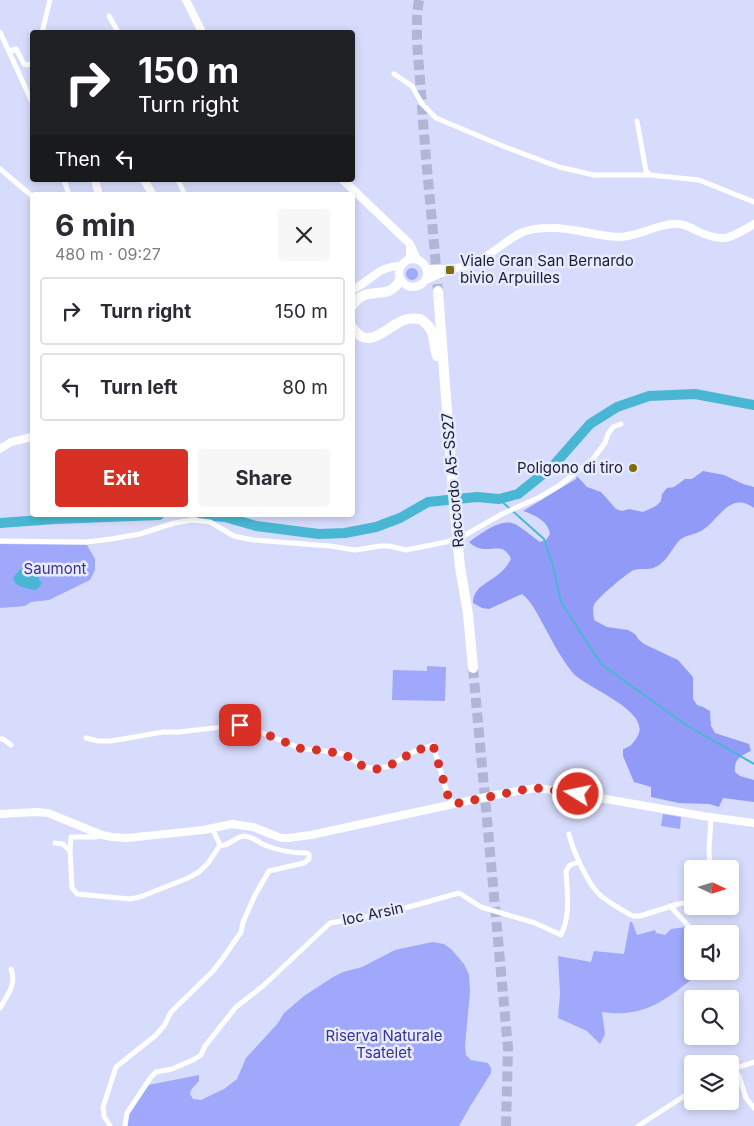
<!DOCTYPE html>
<html lang="en">
<head>
<meta charset="utf-8">
<style>
	:root { --surface:#fff; --page:#f7f7f7; --text:#2b2b33; --muted:#7c7c81; --line:#e1e1e2; --accent:#d93025 }
	body { margin:0; font-family:Inter,sans-serif; background:var(--page); color:var(--text); height:100vh; display:flex; flex-direction:column; font-size:19px; white-space:nowrap }
	* { box-sizing:border-box; margin:0 }
	p { font-size:16px; color:var(--muted) }
	.icon { flex:none; width:28px; height:28px; fill:none; stroke:currentColor; stroke-width:2; stroke-linecap:round; stroke-linejoin:round }
	.map { position:relative; flex:1; overflow:hidden }
	.side { position:absolute; left:30px; top:192px; width:325px; height:325px; display:flex; flex-direction:column; background:var(--surface); border-radius:5px; box-shadow:0 2px 8px #0003 }
	.side>* { flex:none }
	.hud { position:absolute; left:30px; top:30px; width:325px; height:152px; border-radius:5px; box-shadow:0 2px 8px #0003; background:#202124; color:#fff; overflow:hidden }
	.needle { width:32px; rotate:94deg }
	.buttons { position:absolute; left:684px; top:860px; display:grid; gap:10px }
	.buttons a { display:grid; place-items:center; width:55px; height:55px; border-radius:5px; background:var(--surface); box-shadow:0 2px 8px #0003; font-size:25px }
	.pin { position:absolute; display:grid; place-items:center; width:42px; height:42px; color:#fff; margin:-21px; border-radius:10px; box-shadow:0 2px 8px #0006 }
	.me { position:absolute; width:55px; margin:-28px; rotate:280deg; stroke-linejoin:round; filter:drop-shadow(0 0 4px #0008) }
	.turn { display:flex; align-items:center; gap:18px; height:105px; padding:0 25px; font-size:22px }
	.turn .icon { width:65px; height:65px; stroke-width:2.5 }
	.turn b { display:block; font-size:35px; line-height:42px }
	.then { display:flex; align-items:center; height:48px; padding:0 25px; background:#0003; gap:10px; font-size:19px }
	.round { display:grid; place-items:center; flex:none; width:52px; height:52px; border-radius:5px; background:var(--page) }
	.summary { display:flex; align-items:center; justify-content:space-between; height:85px; padding:0 25px }
	h1 { font-size:30px; font-weight:700; line-height:38px }
	.cta { display:flex; gap:10px; margin-top:auto; padding:10px 25px }
	.cta a { flex:1; height:58px; border-radius:5px; background:var(--accent); color:#fff; font-size:20px; font-weight:700; line-height:58px; text-align:center }
	.cta a+a { background:var(--page); color:var(--text) }
	ul { padding:0; list-style:none }
	li { display:flex; align-items:center; gap:15px; height:68px; margin:0 10px 8px; padding:0 15px; border:2px solid var(--line); border-radius:5px }
	li div { flex:1 }
	li b { display:block; font-size:19px }
	li em { font-style:normal }
	.map>svg:first-child { display:block }
	.green { fill:#9fa8fa }
	.forest { fill:#919af6 }
	.water { fill:#49b7d4 }
	.lines { fill:none; stroke-linecap:round; stroke-linejoin:round }
	.stream { stroke:#49b7d4; stroke-width:2 }
	.river { stroke:#49b7d4; stroke-width:10 }
	.highway-tunnel { stroke:#b1b6d5; stroke-width:10; stroke-dasharray:10 5; stroke-linecap:butt }
	.street { stroke:#fff; stroke-width:5 }
	.secondary { stroke:#fff; stroke-width:8 }
	.highway { stroke:#fff; stroke-width:10 }
	.route { stroke:#d93025; stroke-width:9; stroke-dasharray:0 16.2 }
	.poi-dot { fill:#7e6d08; stroke:#e8ebfb; stroke-width:2 }
	.labels { text-anchor:middle; stroke-width:5; stroke-linejoin:round; paint-order:stroke }
	.poi-label { font-size:15px; fill:#1a1d3a; stroke:#e8ebfb; text-anchor:start }
	.street-label { font-size:15px; fill:#1a1d3a; stroke:#e8ebfb }
	.park-label { font-size:15px; fill:#373199; stroke:#e8ebfb }
</style>
</head>
<body>
<div class="map">
<svg width="754" height="1126" viewBox="0 0 754 1126">
	<rect width="100%" height="100%" fill="#d7dcfc"/>
	<!-- green -->
	<path class="green" d="M406 274a6 6 0 1 1 12 0a6 6 0 1 1-12 0Z
		M 0,544 L 87,545 L 95,559 L 95,570 L 90,580 L 49,600 L 31,602 L 25,606 L 0,608 Z
		M 427,666 L 446,667 L 445,701 L 392,700 L 393,670 L 427,671 Z
		M 663,814 L 681,817 L 680,829 L 661,826 Z
		M 630,922 L 632,922 L 637,935 L 655,930 L 656,933 L 665,935 L 671,929 L 686,927 L 692,934 L 692,971 L 703,971 C 669,996 648,1019 602,1012 L 605,1034 L 600,1044 L 587,1031 L 558,1018 L 560,994 L 558,956 L 591,962 L 594,951 L 624,954 Z
		M 432,942 L 444,944 L 451,949 L 464,964 L 469,975 L 470,992 L 465,1046 L 466,1055 L 471,1060 L 488,1063 L 491,1068 L 491,1073 L 471,1105 L 459,1126 L 127,1126 L 128,1114 L 148,1085 L 199,1075 L 199,1081 L 191,1090 L 190,1094 L 193,1099 L 201,1100 L 224,1089 L 237,1079 L 246,1058 L 278,1023 L 284,1013 L 304,996 L 333,977 L 343,972 L 362,967 L 395,950 Z"/>
	<!-- forest -->
	<path class="forest" d="M 703,471 L 724,475 L 743,484 L 754,487 L 754,508 C 729,490 719,521 701,531 C 694,535 683,535 678,542 C 671,550 668,559 659,565 C 649,572 643,567 634,570 C 627,573 596,599 594,605 C 592,609 594,616 594,620 L 607,627 L 628,630 L 635,634 L 639,640 L 644,644 L 678,660 L 693,677 L 693,699 L 697,705 L 703,707 L 710,711 L 711,726 L 715,733 L 749,744 L 751,751 C 740,756 734,759 735,772 L 740,776 L 754,780 L 754,802 L 723,798 L 719,807 L 709,804 L 679,803 L 651,797 L 651,787 L 634,782 L 623,756 L 623,749 C 630,747 633,744 637,737 C 654,711 583,687 572,672 C 561,658 552,641 544,626 C 538,615 532,602 522,594 L 489,609 L 482,608 L 473,603 C 473,586 491,582 501,572 C 505,569 508,564 511,559 C 502,537 486,559 469,542 C 479,535 501,517 515,524 C 521,527 533,537 540,542 L 546,540 L 550,534 C 548,521 535,515 523,511 L 576,479 L 577,476 L 587,487 L 601,492 L 616,509 L 622,511 L 629,509 L 643,512 L 656,506 L 661,501 L 662,494 L 667,488 L 674,487 L 685,479 L 692,479 Z"/>
	<!-- water -->
	<path class="water" d="M 32,565 L 39,570 L 39,579 L 42,583 L 38,589 L 34,590 C 26,587 15,588 13,578 C 19,570 22,567 32,565 Z"/>
	<g class="lines">
		<!-- stream -->
		<path class="stream" d="M 499,499 L 544,539 L 553,566 L 561,602 L 601,664 L 686,725 L 754,764"/>
		<!-- river -->
		<path class="river" d="M 202,515 L 225,517 L 256,526 L 319,534 L 345,533 L 376,527 L 400,518 L 428,502 L 477,497 L 499,499 L 518,494 L 553,466 L 590,424 L 617,407 L 649,396 L 695,394 L 754,405
			M 0,523 L 55,519 L 159,515"/>
		<!-- highway-tunnel -->
		<path class="highway-tunnel" d="M 419,0 C 414,28 419,63 421,92 C 425,158 433,224 438,291
			M 473,668 L 508,1048 L 506,1126"/>
		<!-- street -->
		<path class="street" d="M 109,16 L 118,32
			M 0,32 L 32,102
			M 42,32 L 50,0
			M 9,51 L 16,49 L 24,64 L 27,65 L 32,63
			M 394,74 L 412,86 L 422,104 L 436,118 L 505,147 L 559,167 L 594,175 L 650,175 L 699,180 L 754,202
			M 637,121 L 646,171 L 649,174
			M 0,169 L 32,196
			M 64,180 L 69,195
			M 178,180 L 185,195
			M 0,541 L 87,542 L 111,539 L 140,534 L 174,523 L 193,520 L 210,522 L 234,536 L 253,540 L 330,546 L 355,550 L 381,546 L 389,546 L 406,550 L 446,542 L 465,535 L 502,514 L 540,497 L 560,485 L 593,459 L 605,443 L 608,434 L 613,427 L 621,424
			M 86,738 L 98,741 L 111,741 L 163,732 L 179,732 L 240,725 L 268,735 L 302,749 L 318,750 L 344,754 L 364,767 L 377,769 L 389,766 L 415,751 L 433,745 L 448,796 L 453,804
			M 0,739 L 3,739 L 11,745
			M 569,834 C 572,849 588,884 599,894 C 607,902 619,908 629,914 L 633,916 L 640,916 L 678,904 L 692,902
			M 55,843 L 63,844 L 70,851 L 72,888 L 77,894 L 130,899 L 140,897 L 188,878 L 199,872 L 209,862 L 220,845
			M 70,851 L 71,837 L 96,837 L 102,835
			M 710,869 L 709,850 L 711,817
			M 670,906 L 696,934
			M 0,1008 C 7,996 17,984 11,969
			M 733,1069 L 739,1076 L 746,1098 L 754,1108
			M 730,1070 L 754,1062
			M 110,1126 L 104,1116 L 103,1107 L 116,1067 L 155,1036 L 164,1026 L 171,1012 L 213,971 L 223,958 L 241,932 L 243,922 L 255,895 L 269,871 L 304,863 L 309,859 L 309,854 L 307,853 C 293,853 280,851 267,846 C 260,844 254,837 245,836 C 235,836 229,847 220,845 L 212,828
			M 125,1126 L 127,1113 L 151,1077 L 156,1072 L 172,1069 L 193,1060 L 201,1055 L 205,1046 L 236,1007 L 263,986 L 330,923 L 387,913 L 459,893 L 481,907 L 535,923 L 561,935 C 571,915 567,893 566,871 L 570,865 L 578,862
			M 638,1126 L 692,1091"/>
		<!-- secondary -->
		<path class="secondary" d="M 186,0 L 202,32
			M 95,180 L 99,195
			M 144,180 L 153,195
			M 343,180 L 410,244
			M399 273a14 14 0 1 1 28 0a14 14 0 1 1-28 0Z
			M 408,260 L 410,256 L 410,244 L 417,259
			M 427,269 C 443,269 456,270 472,264 C 490,257 505,240 523,232 C 531,229 542,228 550,228 C 574,227 597,237 621,237 C 640,236 655,225 673,224 C 681,223 688,226 695,230 C 722,243 728,240 754,224
			M 426,280 L 447,271
			M 352,290 C 371,281 378,266 401,266
			M 0,449 L 11,442 L 32,437
			M 0,814 L 36,812 L 48,813 L 102,835 L 112,837 L 127,838 L 203,830 L 232,824 L 253,827 L 281,838 L 288,838 L 311,835 L 495,795 L 536,788 L 560,791 L 703,816 L 754,823"/>
		<!-- highway -->
		<path class="highway" d="M 438,291 L 454,505 L 460,567 L 468,614 L 473,668
			M 352,306 C 366,283 388,303 400,280
			M 352,327 C 368,353 387,326 404,320 C 409,318 414,318 420,319 C 437,330 432,339 437,356"/>
	</g>
	<g class="lines">
		<!-- route -->
		<path class="route" d="M 240,725 L 268,735 L 302,749 L 318,750 L 344,754 L 364,767 L 377,769 L 389,766 L 415,751 L 433,745 L 448,796 L 454,804 L 522,790 L 536,788 L 578,794"/>
	</g>
	<!-- markers -->
	<g class="poi-dot">
		<rect x="445" y="265" width="10" height="10" rx="2.5"/>
		<circle cx="633" cy="468" r="5"/>
	</g>
	<g class="labels">
		<!-- poi labels -->
		<g class="poi-label">
			<text x="460" y="266">Viale Gran San Bernardo<tspan x="460" dy="17">bivio Arpuilles</tspan></text>
			<text x="623" y="473" text-anchor="end">Poligono di tiro</text>
		</g>
		<!-- street labels -->
		<g class="street-label">
			<text transform="translate(453 480) rotate(-95)" y="5">Raccordo A5-SS27</text>
			<text transform="translate(373 914) rotate(-12)" y="5">loc Arsin</text>
		</g>
		<!-- park labels -->
		<g class="park-label">
			<text x="55" y="574">Saumont</text>
			<text x="384" y="1041">Riserva Naturale<tspan x="384" dy="17">Tsatelet</tspan></text>
		</g>
	</g>
</svg>
<div class="buttons">
<a><svg class="needle" viewBox="-14 -14 28 28"><path d="M0-13l5 13h-10z" fill="#e53935"/><path d="M0 13l5-13h-10z" fill="#7c7c81"/></svg></a>
<a><svg class="icon" aria-label="sound" viewBox="0 0 24 24"><path d="M4 9h4l5-4v14l-5-4H4zM17 9q2 3 0 6"/></svg></a>
<a><svg class="icon" aria-label="search" viewBox="0 0 24 24"><circle cx="10" cy="10" r="6"/><path d="M15 15l6 6"/></svg></a>
<a><svg class="icon" aria-label="layers" viewBox="0 0 24 24"><path d="M12 4l9 5-9 5-9-5zM3 14l9 5 9-5"/></svg></a>
</div>
<div class="pin" style="left:240px;top:725px;background:#d93025"><svg class="icon" aria-label="arrive" viewBox="0 0 24 24"><path d="M6 21V4h12l-3 4 3 4H6"/></svg></div>
<svg class="me" style="left:578px;top:794px" viewBox="-20 -20 40 40"><circle r="17" fill="#d93025" stroke="#fff" stroke-width="3"/><path d="M0-11L8 9 0 5-8 9z" fill="#fff"/></svg>
<div class="hud">
<div class="turn"><svg class="icon" aria-label="right" viewBox="0 0 24 24"><path d="M7 20v-9h11M14 6l5 5-5 5"/></svg><div><b>150 m</b>Turn right</div></div>
<div class="then">Then<svg class="icon" aria-label="left" viewBox="0 0 24 24"><path d="M17 20v-9H6M10 6l-5 5 5 5"/></svg></div>
</div>
<section class="side">
<div class="summary"><div><h1>6 min</h1><p>480 m · 09:27</p></div><a class="round"><svg class="icon" aria-label="close" viewBox="0 0 24 24"><path d="M6 6l12 12M18 6L6 18"/></svg></a></div>
<ul>
<li><svg class="icon" aria-label="right" viewBox="0 0 24 24"><path d="M7 20v-9h11M14 6l5 5-5 5"/></svg><div><b>Turn right</b></div><em>150 m</em></li>
<li><svg class="icon" aria-label="left" viewBox="0 0 24 24"><path d="M17 20v-9H6M10 6l-5 5 5 5"/></svg><div><b>Turn left</b></div><em>80 m</em></li>
</ul>
<div class="cta"><a>Exit</a><a>Share</a></div>
</section>
</div>
</body>
</html>
